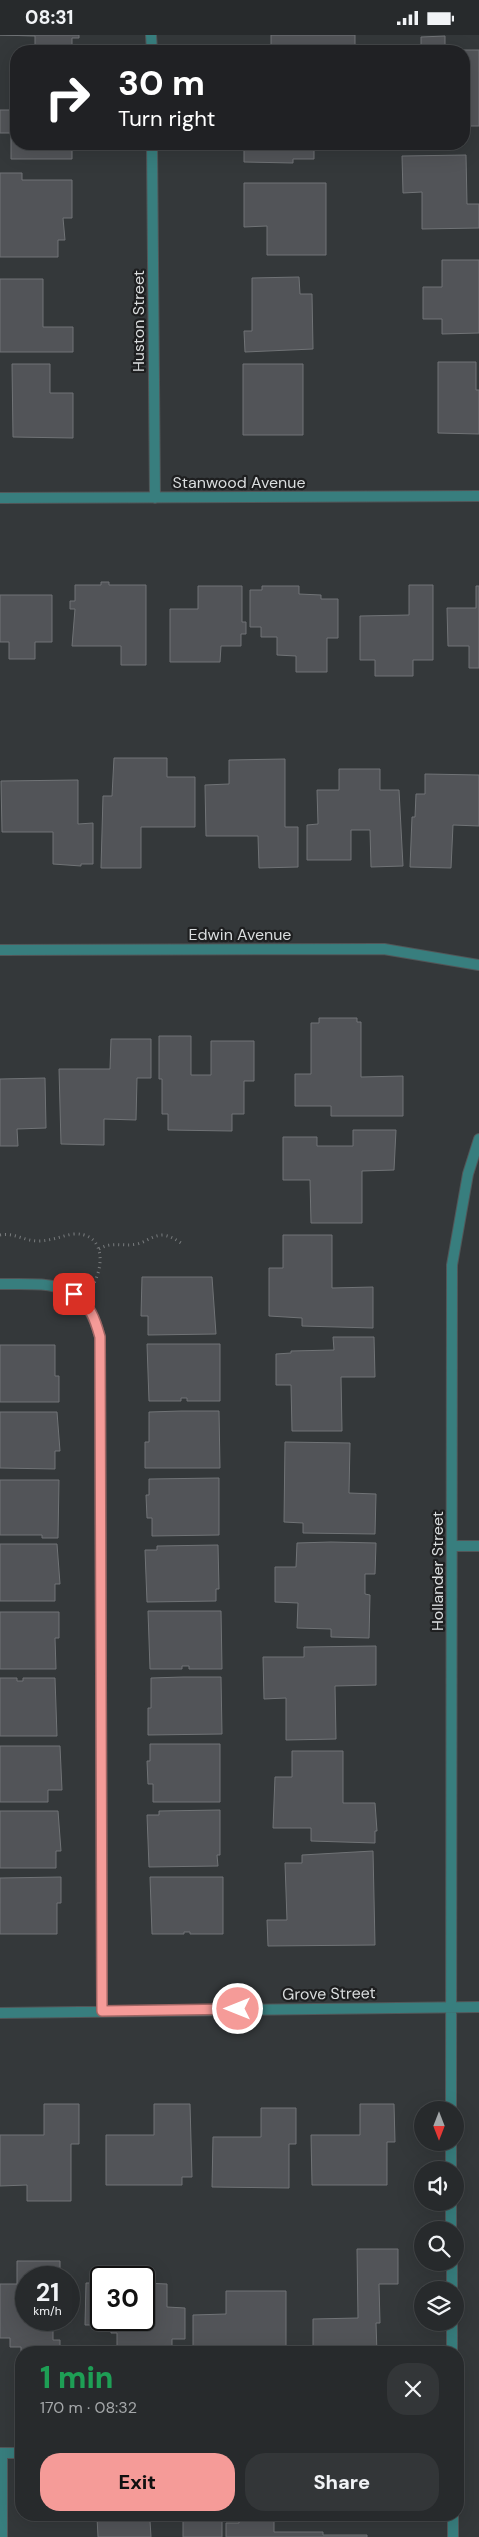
<!DOCTYPE html>
<html lang="en">
<head>
<meta charset="utf-8">
<style>
	:root { --surface:#272a2c; --page:#333638; --text:#f1f3f6; --muted:#a4a7a9; --line:#434648; --accent:#f59b98 }
	body { margin:0; font-family:"DM Sans",sans-serif; background:var(--page); color:var(--text); height:100vh; display:flex; flex-direction:column; font-size:19px; white-space:nowrap }
	* { box-sizing:border-box; margin:0 }
	p { font-size:16px; color:var(--muted) }
	.icon { flex:none; width:28px; height:28px; fill:none; stroke:currentColor; stroke-width:2; stroke-linecap:round; stroke-linejoin:round }
	.map { position:relative; flex:1; overflow:hidden }
	.details { position:absolute; left:15px; top:2311px; width:449px; height:175px; display:flex; flex-direction:column; background:var(--surface); border-radius:20px; box-shadow:0 5px 20px #0002,0 0 0 1px var(--line) }
	.details>* { flex:none }
	.hud { position:absolute; left:10px; top:10px; width:460px; height:105px; border-radius:20px; box-shadow:0 5px 20px #0002,0 0 0 1px var(--line); background:#202124; color:#fff; overflow:hidden }
	.needle { width:32px; rotate:180deg }
	.fabs { position:absolute; left:414px; top:2066px; display:grid; gap:10px }
	.fabs a { display:grid; place-items:center; width:50px; height:50px; border-radius:50%; background:var(--surface); box-shadow:0 5px 20px #0002,0 0 0 1px var(--line); font-size:25px }
	.speed { position:absolute; left:15px; top:2231px; display:flex; gap:10px; font-size:25px; font-weight:700; text-align:center }
	.speed>* { display:grid; place-content:center; width:65px; height:65px; border-radius:50%; background:var(--surface); box-shadow:0 5px 20px #0002,0 0 0 1px var(--line); line-height:1 }
	.speed small { font-size:12px; font-weight:400 }
	.speed .limit { border:2px solid #111; border-radius:8px; background:#fff; color:#111 }
	.pin { position:absolute; display:grid; place-items:center; width:42px; height:42px; color:#fff; margin:-21px; border-radius:10px; box-shadow:0 2px 8px #0006 }
	.me { position:absolute; width:55px; margin:-28px; rotate:270deg; stroke-linejoin:round; filter:drop-shadow(0 0 4px #0008) }
	.turn { display:flex; align-items:center; gap:18px; height:105px; padding:0 25px; font-size:22px }
	.turn .icon { width:65px; height:65px; stroke-width:2.5 }
	.turn b { display:block; font-size:35px; line-height:42px }
	.round { display:grid; place-items:center; flex:none; width:52px; height:52px; border-radius:20px; background:var(--page) }
	.headline { display:flex; align-items:center; justify-content:space-between; height:85px; padding:0 25px }
	h1 { font-size:30px; font-weight:800; line-height:38px; color:#1e9e55 }
	.primary-button { display:flex; gap:10px; margin-top:auto; padding:10px 25px }
	.primary-button a { flex:1; height:58px; border-radius:20px; background:var(--accent); color:#111; font-size:20px; font-weight:800; line-height:58px; text-align:center }
	.primary-button a+a { background:var(--page); color:var(--text) }
	.status { display:flex; justify-content:space-between; align-items:center; height:35px; padding:0 25px; background:var(--surface); direction:ltr }
	.status svg { height:14px; fill:currentColor }
	.map>svg:first-child { display:block }
	.building { fill:#525458; stroke:#707376 }
	.lines { fill:none; stroke-linecap:round; stroke-linejoin:round }
	.street-casing { stroke:#525658; stroke-width:12 }
	.path { stroke:#797c7e; stroke-width:3; stroke-dasharray:1 4; stroke-linecap:butt }
	.street { stroke:#387e7e; stroke-width:10 }
	.route-casing { stroke:#9f6563; stroke-width:12 }
	.route { stroke:#f59b98; stroke-width:9 }
	.labels { text-anchor:middle; stroke-width:4.5; stroke-linejoin:round; paint-order:stroke }
	.street-label { font-size:16px; fill:#daddde; stroke:#1e1f20 }
</style>
</head>
<body>
<div class="status"><b>08:31</b><svg viewBox="0 0 49 12"><path d="M0 12V9h3v3zM5 12V6h3v6zM10 12V3h3v9zM15 12V0h3v12zM26 1h20v11H26zM47 4h2v5h-2z"/></svg></div>
<div class="map">
<svg width="479" height="2502" viewBox="0 0 479 2502">
	<rect width="100%" height="100%" fill="#34383a"/>
	<!-- building -->
	<path class="building" d="M 0,0 L 79,0 L 79,3 L 72,3 L 72,16 L 35,16 L 35,1 Z
		M 271,0 L 355,0 L 355,16 L 271,16 Z
		M 445,1 L 445,15 L 479,15 L 479,91 L 464,91 L 464,16 L 421,16 L 421,2 Z
		M 12,52 L 16,52 L 16,109 L 72,109 L 72,124 L 11,124 L 11,98 L 0,98 L 0,75 L 12,75 Z
		M 244,109 L 314,109 L 314,124 L 293,124 L 293,128 L 244,127 Z
		M 466,120 L 467,169 L 479,169 L 479,193 L 422,194 L 422,157 L 403,158 L 402,121 Z
		M 0,138 L 22,138 L 22,145 L 72,145 L 72,183 L 63,183 L 65,205 L 58,205 L 58,222 L 0,222 Z
		M 244,148 L 326,148 L 326,220 L 267,220 L 267,191 L 244,192 Z
		M 442,225 L 479,225 L 479,298 L 442,299 L 442,284 L 423,284 L 423,252 L 442,252 Z
		M 299,242 L 300,259 L 312,259 L 313,314 L 245,317 L 244,296 L 252,296 L 252,243 Z
		M 0,244 L 43,244 L 43,292 L 73,292 L 73,317 L 0,317 Z
		M 438,327 L 476,327 L 476,355 L 479,355 L 479,399 L 438,398 Z
		M 12,329 L 50,329 L 50,358 L 73,358 L 73,403 L 13,402 Z
		M 243,329 L 303,329 L 303,400 L 243,400 Z
		M 101,547 L 109,547 L 109,550 L 146,550 L 146,630 L 121,630 L 121,611 L 72,611 L 75,574 L 70,574 L 70,566 L 75,566 L 75,550 L 101,550 Z
		M 409,550 L 433,550 L 433,625 L 413,625 L 413,641 L 375,641 L 375,625 L 360,625 L 360,581 L 409,580 Z
		M 198,551 L 242,551 L 242,587 L 246,587 L 246,599 L 241,599 L 241,611 L 221,611 L 220,627 L 170,627 L 170,574 L 198,574 Z
		M 262,551 L 299,551 L 299,559 L 321,560 L 321,564 L 338,564 L 338,603 L 327,603 L 327,637 L 296,637 L 296,621 L 277,620 L 277,602 L 261,602 L 261,592 L 250,592 L 250,555 L 262,555 Z
		M 476,551 L 479,551 L 479,633 L 469,633 L 469,611 L 448,611 L 447,573 L 476,573 Z
		M 0,560 L 52,560 L 52,607 L 35,607 L 35,624 L 9,624 L 9,607 L 0,607 Z
		M 114,723 L 167,723 L 167,742 L 195,742 L 195,792 L 141,792 L 141,833 L 101,833 L 103,761 L 112,761 Z
		M 285,724 L 285,792 L 298,792 L 298,832 L 259,833 L 258,801 L 206,801 L 205,750 L 229,749 L 229,725 Z
		M 339,734 L 380,734 L 380,755 L 399,755 L 403,831 L 371,832 L 370,795 L 351,795 L 351,825 L 307,825 L 307,790 L 318,789 L 317,755 L 339,755 Z
		M 425,739 L 479,740 L 479,791 L 453,790 L 451,833 L 410,832 L 412,782 L 415,782 L 416,759 L 425,759 Z
		M 78,745 L 78,789 L 93,788 L 93,829 L 81,829 L 81,831 L 53,829 L 53,797 L 2,797 L 1,746 Z
		M 319,983 L 357,983 L 357,987 L 361,987 L 361,1042 L 403,1041 L 403,1081 L 331,1081 L 331,1071 L 295,1071 L 295,1039 L 311,1039 L 311,988 L 319,988 Z
		M 159,1001 L 191,1001 L 191,1040 L 211,1040 L 211,1006 L 254,1006 L 254,1046 L 244,1046 L 244,1079 L 232,1079 L 232,1096 L 168,1095 L 168,1079 L 162,1079 L 162,1044 L 159,1044 Z
		M 111,1004 L 151,1004 L 151,1043 L 137,1043 L 136,1085 L 104,1084 L 104,1110 L 61,1109 L 59,1034 L 110,1034 Z
		M 45,1043 L 46,1093 L 17,1094 L 18,1111 L 0,1111 L 0,1044 Z
		M 353,1095 L 396,1095 L 394,1135 L 362,1136 L 362,1188 L 311,1188 L 310,1145 L 283,1145 L 283,1102 L 317,1102 L 317,1111 L 353,1111 Z
		M 283,1200 L 332,1200 L 332,1253 L 373,1252 L 373,1293 L 302,1291 L 302,1283 L 269,1281 L 269,1233 L 283,1233 Z
		M 142,1242 L 212,1242 L 216,1299 L 148,1300 L 148,1281 L 141,1281 Z
		M 333,1302 L 374,1302 L 375,1342 L 341,1342 L 342,1396 L 292,1396 L 291,1350 L 276,1350 L 276,1319 L 291,1318 L 291,1316 L 334,1315 Z
		M 147,1309 L 220,1309 L 220,1366 L 187,1366 L 187,1363 L 181,1363 L 181,1366 L 149,1366 Z
		M 0,1310 L 55,1310 L 55,1341 L 59,1341 L 59,1367 L 0,1367 Z
		M 181,1376 L 219,1376 L 220,1433 L 145,1433 L 145,1407 L 149,1407 L 149,1377 Z
		M 0,1377 L 57,1377 L 60,1416 L 55,1416 L 55,1434 L 0,1433 Z
		M 285,1407 L 350,1408 L 349,1458 L 376,1459 L 375,1499 L 303,1498 L 303,1488 L 284,1487 Z
		M 219,1443 L 219,1500 L 152,1501 L 152,1483 L 147,1483 L 146,1460 L 149,1460 L 149,1444 Z
		M 0,1445 L 59,1445 L 58,1503 L 42,1503 L 42,1500 L 0,1500 Z
		M 331,1507 L 376,1508 L 375,1539 L 365,1539 L 365,1559 L 370,1560 L 369,1603 L 331,1602 L 331,1594 L 297,1593 L 298,1568 L 275,1567 L 275,1532 L 296,1532 L 297,1508 Z
		M 0,1509 L 57,1509 L 60,1549 L 55,1549 L 55,1566 L 0,1566 Z
		M 218,1510 L 219,1554 L 216,1554 L 216,1566 L 147,1567 L 145,1515 L 157,1515 L 157,1511 Z
		M 148,1576 L 221,1576 L 222,1634 L 189,1634 L 189,1631 L 182,1631 L 182,1634 L 150,1634 Z
		M 0,1577 L 59,1577 L 59,1603 L 55,1603 L 56,1634 L 0,1634 Z
		M 376,1611 L 376,1650 L 335,1651 L 336,1704 L 286,1705 L 286,1663 L 264,1664 L 263,1622 L 304,1622 L 304,1612 Z
		M 183,1642 L 221,1642 L 222,1699 L 148,1700 L 148,1673 L 151,1673 L 151,1643 Z
		M 0,1643 L 17,1643 L 17,1646 L 23,1646 L 23,1643 L 55,1643 L 57,1701 L 0,1701 Z
		M 150,1709 L 220,1709 L 220,1767 L 153,1767 L 153,1749 L 148,1749 L 147,1726 L 150,1726 Z
		M 0,1711 L 60,1711 L 62,1755 L 48,1755 L 48,1767 L 0,1767 Z
		M 292,1716 L 343,1716 L 343,1768 L 375,1768 L 377,1796 L 375,1796 L 375,1808 L 311,1806 L 311,1793 L 273,1793 L 275,1742 L 292,1742 Z
		M 220,1775 L 220,1820 L 217,1820 L 218,1831 L 149,1832 L 147,1780 L 159,1780 L 159,1776 Z
		M 0,1776 L 58,1776 L 61,1816 L 56,1816 L 56,1833 L 0,1833 Z
		M 373,1816 L 375,1910 L 268,1911 L 267,1885 L 287,1885 L 285,1828 L 302,1828 L 302,1820 Z
		M 61,1842 L 61,1868 L 57,1868 L 57,1899 L 0,1899 L 0,1843 Z
		M 150,1842 L 223,1842 L 223,1899 L 190,1899 L 190,1897 L 184,1897 L 184,1899 L 152,1899 Z
		M 44,2069 L 79,2069 L 79,2109 L 71,2109 L 71,2166 L 27,2166 L 27,2150 L 0,2151 L 0,2100 L 44,2100 Z
		M 154,2069 L 190,2069 L 192,2142 L 182,2142 L 182,2150 L 106,2150 L 106,2100 L 154,2100 Z
		M 360,2069 L 394,2069 L 395,2107 L 387,2107 L 387,2150 L 312,2150 L 311,2100 L 360,2100 Z
		M 261,2073 L 296,2073 L 296,2109 L 289,2109 L 289,2153 L 212,2152 L 213,2102 L 261,2102 Z
		M 357,2214 L 398,2214 L 398,2249 L 379,2249 L 380,2288 L 376,2288 L 377,2318 L 313,2318 L 313,2284 L 358,2283 Z
		M 17,2226 L 60,2226 L 60,2242 L 26,2242 L 26,2285 L 53,2285 L 53,2305 L 60,2305 L 60,2318 L 21,2318 L 21,2344 L 21,2312 L 10,2312 L 10,2303 L 0,2303 L 0,2249 L 17,2249 Z
		M 86,2248 L 101,2248 L 101,2285 L 144,2285 L 144,2248 L 167,2249 L 167,2272 L 185,2273 L 185,2304 L 172,2304 L 172,2318 L 132,2318 L 132,2311 L 117,2311 L 117,2298 L 111,2298 L 111,2290 L 85,2290 Z
		M 226,2256 L 286,2256 L 286,2318 L 193,2318 L 193,2280 L 226,2279 Z
		M 104,2480 L 134,2480 L 140,2482 L 140,2486 L 150,2486 L 151,2502 L 98,2502 L 97,2482 Z
		M 183,2480 L 222,2480 L 222,2502 L 183,2502 Z
		M 239,2480 L 274,2480 L 274,2497 L 323,2497 L 323,2500 L 367,2500 L 367,2502 L 226,2502 L 226,2488 L 239,2488 Z"/>
	<g class="lines">
		<!-- street casing -->
		<g class="street-casing">
			<path id="street" d="M 151,0 L 152,16
				M 152,109 L 155,463
				M 0,463 L 479,461
				M 0,915 L 384,914 L 479,930
				M 0,1249 C 50,1249 85,1244 100,1302 L 102,1976
				M 452,1511 L 479,1511
				M 0,1978 L 479,1972
				M 451,2075 L 452,1230 L 468,1139 L 479,1104
				M 451,2108 L 451,2135
				M 451,2168 L 451,2195
				M 452,2228 L 452,2255
				M 452,2288 L 452,2318
				M 0,2418 L 21,2418
				M 2,2418 L 2,2502
				M 453,2502 L 453,2480"/>
		</g>
		<!-- path -->
		<path class="path" d="M 0,1200 C 13,1197 24,1206 38,1206 C 51,1206 61,1201 73,1199 C 103,1197 105,1227 94,1248
			M 99,1214 C 112,1206 123,1212 137,1209 C 146,1207 153,1200 163,1200 C 170,1201 175,1204 181,1208"/>
		<!-- street -->
		<use href="#street" class="street"/>
	</g>
	<g class="lines">
		<!-- route casing -->
		<g class="route-casing">
			<path id="route" d="M 74,1259 C 90,1269 95,1284 100,1302 L 102,1976 L 238,1974"/>
		</g>
		<!-- route -->
		<use href="#route" class="route"/>
	</g>
	<g class="labels">
		<!-- street labels -->
		<g class="street-label">
			<text transform="translate(138 286) rotate(-90)" y="6">Huston Street</text>
			<text x="239" y="453">Stanwood Avenue</text>
			<text x="240" y="905">Edwin Avenue</text>
			<text transform="translate(437 1536) rotate(-90)" y="6">Hollander Street</text>
			<text transform="translate(329 1958) rotate(-1)" y="6">Grove Street</text>
		</g>
	</g>
</svg>
<div class="fabs">
<a><svg class="needle" viewBox="-14 -14 28 28"><path d="M0-13l5 13h-10z" fill="#e53935"/><path d="M0 13l5-13h-10z" fill="#a4a7a9"/></svg></a>
<a><svg class="icon" aria-label="sound" viewBox="0 0 24 24"><path d="M4 9h4l5-4v14l-5-4H4zM17 9q2 3 0 6"/></svg></a>
<a><svg class="icon" aria-label="search" viewBox="0 0 24 24"><circle cx="10" cy="10" r="6"/><path d="M15 15l6 6"/></svg></a>
<a><svg class="icon" aria-label="layers" viewBox="0 0 24 24"><path d="M12 4l9 5-9 5-9-5zM3 14l9 5 9-5"/></svg></a>
</div>
<div class="speed"><div>21<small>km/h</small></div><div class="limit">30</div></div>
<div class="pin" style="left:74px;top:1259px;background:#d93025"><svg class="icon" aria-label="arrive" viewBox="0 0 24 24"><path d="M6 21V4h12l-3 4 3 4H6"/></svg></div>
<svg class="me" style="left:238px;top:1974px" viewBox="-20 -20 40 40"><circle r="17" fill="#f59b98" stroke="#fff" stroke-width="3"/><path d="M0-11L8 9 0 5-8 9z" fill="#fff"/></svg>
<div class="hud">
<div class="turn"><svg class="icon" aria-label="right" viewBox="0 0 24 24"><path d="M7 20v-9h11M14 6l5 5-5 5"/></svg><div><b>30 m</b>Turn right</div></div>
</div>
<section class="details">
<div class="headline"><div><h1>1 min</h1><p>170 m · 08:32</p></div><a class="round"><svg class="icon" aria-label="close" viewBox="0 0 24 24"><path d="M6 6l12 12M18 6L6 18"/></svg></a></div>
<div class="primary-button"><a>Exit</a><a>Share</a></div>
</section>
</div>
</body>
</html>
